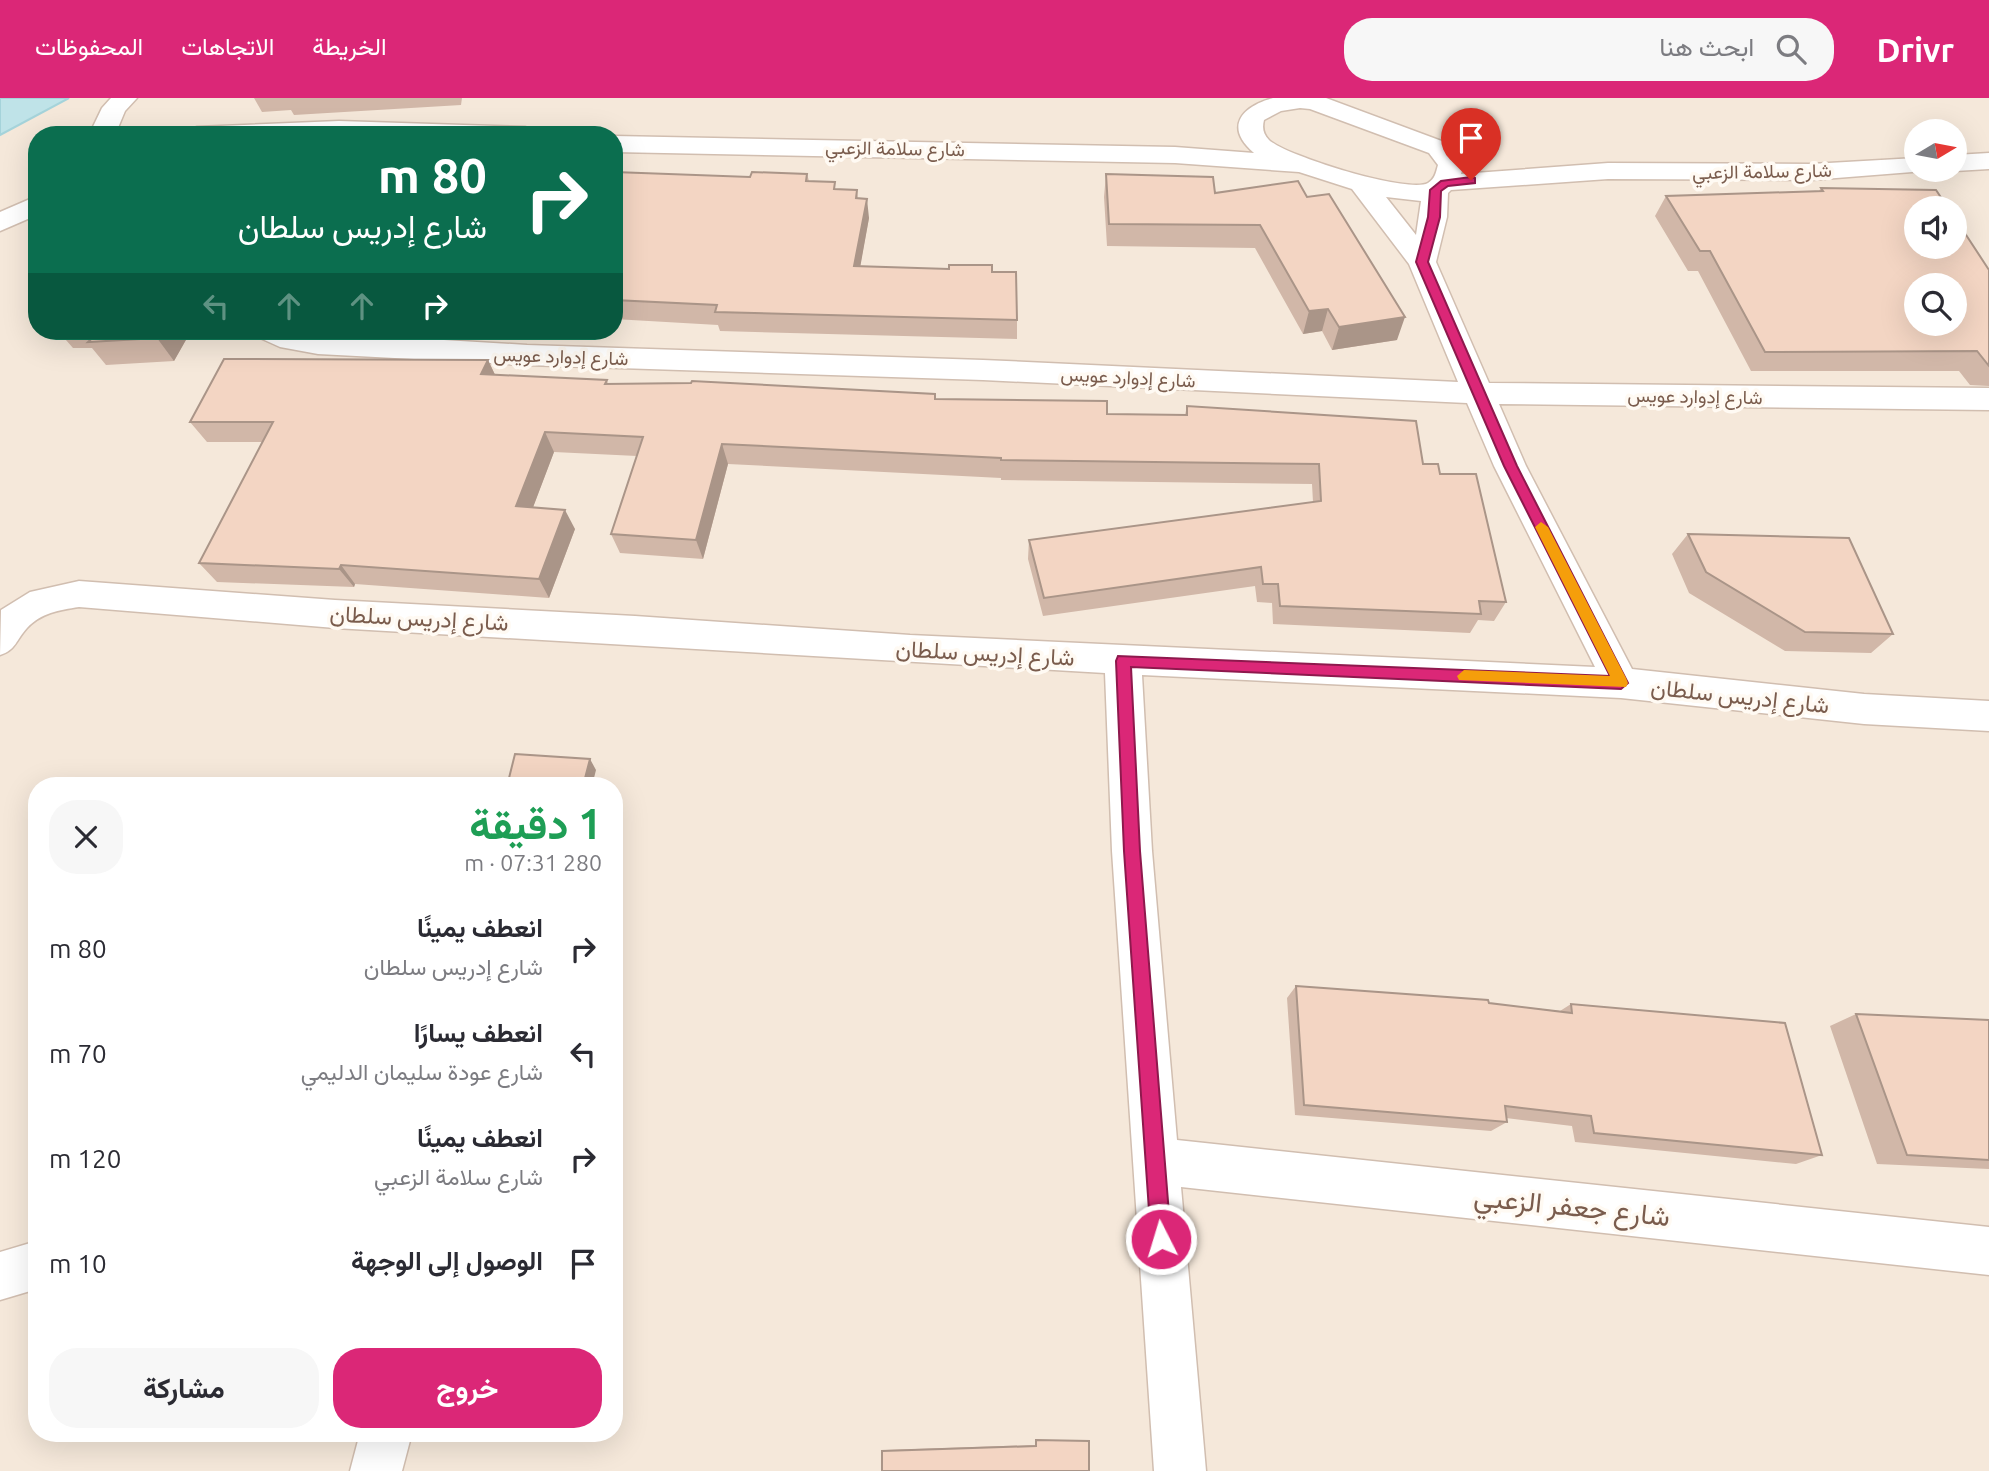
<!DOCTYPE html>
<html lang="ar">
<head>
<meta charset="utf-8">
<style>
	:root { --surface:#fff; --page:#f7f7f7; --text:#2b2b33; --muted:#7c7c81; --accent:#db2777 }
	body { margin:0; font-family:Ubuntu,Vazirmatn,sans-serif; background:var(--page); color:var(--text); direction:rtl; height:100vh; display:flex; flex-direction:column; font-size:26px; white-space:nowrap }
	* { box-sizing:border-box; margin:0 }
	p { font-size:23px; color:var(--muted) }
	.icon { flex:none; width:38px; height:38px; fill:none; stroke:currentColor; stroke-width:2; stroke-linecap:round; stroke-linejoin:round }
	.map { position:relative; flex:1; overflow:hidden; direction:ltr }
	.details { position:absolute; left:28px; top:679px; width:595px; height:665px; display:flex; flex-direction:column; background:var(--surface); border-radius:28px; box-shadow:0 7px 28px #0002; direction:rtl }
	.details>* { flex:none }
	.top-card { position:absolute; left:28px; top:28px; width:595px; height:214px; border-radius:28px; box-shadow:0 7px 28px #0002; direction:rtl; background:#0b6e4f; color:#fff; overflow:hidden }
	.needle { width:46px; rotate:80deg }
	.buttons { position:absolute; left:1904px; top:21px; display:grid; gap:14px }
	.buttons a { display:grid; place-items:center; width:63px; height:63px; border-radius:50%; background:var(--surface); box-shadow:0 7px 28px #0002; font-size:35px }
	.pin { position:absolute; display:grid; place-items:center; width:60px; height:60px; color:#fff; margin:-72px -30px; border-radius:50% 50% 50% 0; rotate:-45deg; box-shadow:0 0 7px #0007 }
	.pin .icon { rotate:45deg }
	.me { position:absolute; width:77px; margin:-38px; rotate:355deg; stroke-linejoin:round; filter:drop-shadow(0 0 5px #0008) }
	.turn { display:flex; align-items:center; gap:24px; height:147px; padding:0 21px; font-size:32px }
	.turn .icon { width:91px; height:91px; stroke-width:2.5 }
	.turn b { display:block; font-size:49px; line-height:60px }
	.lanes { display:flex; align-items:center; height:66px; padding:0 21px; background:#0003; justify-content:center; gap:35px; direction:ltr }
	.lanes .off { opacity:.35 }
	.round { display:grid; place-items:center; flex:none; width:74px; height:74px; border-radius:28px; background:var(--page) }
	.head { display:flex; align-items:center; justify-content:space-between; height:119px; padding:0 21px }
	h1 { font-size:42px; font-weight:700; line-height:52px; color:#1e9e55 }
	.cta { display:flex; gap:14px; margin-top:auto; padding:14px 21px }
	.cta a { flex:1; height:80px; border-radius:28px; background:var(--accent); color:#fff; font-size:28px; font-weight:700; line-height:80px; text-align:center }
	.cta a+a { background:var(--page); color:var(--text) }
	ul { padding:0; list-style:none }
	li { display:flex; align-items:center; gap:21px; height:105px; padding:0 21px }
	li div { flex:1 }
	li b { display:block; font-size:26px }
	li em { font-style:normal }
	header { display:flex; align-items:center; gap:42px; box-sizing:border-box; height:98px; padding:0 35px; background:var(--accent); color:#fff }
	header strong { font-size:33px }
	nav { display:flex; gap:38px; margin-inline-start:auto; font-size:24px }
	.search { width:490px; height:63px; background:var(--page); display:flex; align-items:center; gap:18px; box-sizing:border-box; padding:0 24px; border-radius:28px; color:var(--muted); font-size:26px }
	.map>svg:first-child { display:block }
	.residential { fill:#f5e8da; fill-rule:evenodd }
	.water { fill:#bfe3e8; stroke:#a5d3da; stroke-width:2 }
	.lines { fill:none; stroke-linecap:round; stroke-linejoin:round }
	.street-casing { stroke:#d1beb0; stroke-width:3 }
	.street { fill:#fff; fill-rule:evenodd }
	.wall { fill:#d1b7a8 }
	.shaded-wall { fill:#aa9588 }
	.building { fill:#f3d5c3; stroke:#aa9588; stroke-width:2; fill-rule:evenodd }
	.route { fill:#db2777; stroke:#8e194d; stroke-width:2 }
	.slow { fill:#f59e0b }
	.labels { text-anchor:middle; stroke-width:7; stroke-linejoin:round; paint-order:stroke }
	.far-street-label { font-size:19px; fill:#7a5c4d; stroke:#fffaf3 }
	.street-label { font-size:23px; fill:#7a5c4d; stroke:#fffaf3 }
	.near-street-label { font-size:28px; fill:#7a5c4d; stroke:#fffaf3 }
</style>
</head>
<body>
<header>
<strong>Drivr</strong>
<div class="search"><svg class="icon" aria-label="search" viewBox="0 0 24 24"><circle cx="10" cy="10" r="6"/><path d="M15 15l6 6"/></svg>ابحث هنا</div>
<nav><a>الخريطة</a><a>الاتجاهات</a><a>المحفوظات</a></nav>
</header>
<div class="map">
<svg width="1989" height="1373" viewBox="0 0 1989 1373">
	<rect width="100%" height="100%" fill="#fdf6ec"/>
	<!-- residential -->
	<path class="residential" d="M 0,0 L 1989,0 L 1989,1373 L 0,1373 ZM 1916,33 L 1955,33 L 1955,72 L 1916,72 ZM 37,37 L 614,37 L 614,233 L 37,233 ZM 1916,110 L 1955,110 L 1955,149 L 1916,149 ZM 1916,187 L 1955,187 L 1955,226 L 1916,226 ZM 37,688 L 614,688 L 614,1335 L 37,1335 Z"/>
	<!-- water -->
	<path class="water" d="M 0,0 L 69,0 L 0,37 Z"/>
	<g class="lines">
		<!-- street casing -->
		<g class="street-casing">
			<path id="street" d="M 111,0 L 137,0 L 125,13 L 115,37 L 89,37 L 102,10 Z
				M 1273,0 L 1326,0 L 1447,45 L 1464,66 L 1461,76 L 1608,65 L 1811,66 L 1916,60 L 1916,72 L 1926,72 L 1925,73 L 1811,82 L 1608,81 L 1451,92 L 1448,95 L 1447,119 L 1436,164 L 1489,285 L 1989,290 L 1989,312 L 1499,306 L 1526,368 L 1632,571 L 1864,596 L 1989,603 L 1989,633 L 1864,626 L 1621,600 L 1142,577 L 1152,753 L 1177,1042 L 1989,1129 L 1989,1177 L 1181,1089 L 1206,1373 L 1154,1373 L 1112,753 L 1105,575 L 335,530 L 79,509 C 59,512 41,515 27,530 C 16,542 16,552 0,557 L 1,512 L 30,494 L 79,483 L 335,502 L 635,518 L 910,537 L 1595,569 L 1494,368 L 1467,305 L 983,282 L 527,267 L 318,256 L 280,249 L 260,240 L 255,233 L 295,233 L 527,247 L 983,262 L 1458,284 L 1409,166 L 1352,91 L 1299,74 L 1175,65 L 614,54 L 614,38 L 1175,49 L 1254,55 C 1224,29 1241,9 1273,0 ZM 1300,10 L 1310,11 L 1429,55 L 1438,67 C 1436,74 1435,81 1428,85 C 1408,96 1286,58 1269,42 C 1263,36 1262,30 1264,22 L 1281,13 ZM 1386,99 L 1421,103 L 1416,137 Z
				M 339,23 L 525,29 L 534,32 L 537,37 L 185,37 L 188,32 L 197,29 Z
				M 1989,55 L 1989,71 L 1955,73 L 1951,72 L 1955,72 L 1955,57 Z
				M 37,98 L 37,117 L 0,133 L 0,114 Z
				M 37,1143 L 37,1191 L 0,1202 L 0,1154 Z
				M 360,1335 L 412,1335 L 402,1373 L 350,1373 Z"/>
		</g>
		<!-- street -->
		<use href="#street" class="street"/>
	</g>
	<!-- wall -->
	<path class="wall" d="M 254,0 L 462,0 L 461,7 L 294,17 L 291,12 L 262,14 Z
		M 614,74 L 750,79 L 807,76 L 809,83 L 836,91 L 857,92 L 858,100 L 869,120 L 860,168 L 992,174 L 1017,222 L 1017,241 L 720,233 L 718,227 L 614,221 Z
		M 1106,76 L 1215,95 L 1307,99 L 1397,242 L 1332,252 L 1322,233 L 1303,236 L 1255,150 L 1107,148 L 1104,99 Z
		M 1821,90 L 1989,172 L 1989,288 L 1970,287 L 1959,273 L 1751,273 L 1698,173 L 1688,173 L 1655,118 L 1666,98 L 1819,93 Z
		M 58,233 L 191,233 L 174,263 L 106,267 L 92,250 L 73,250 Z
		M 488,262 L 495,277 L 607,282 L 608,286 L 935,296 L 936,301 L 1107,316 L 1185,317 L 1187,308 L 1423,366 L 1440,376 L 1506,504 L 1494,523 L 1478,522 L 1470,535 L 1273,526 L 1272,505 L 1257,504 L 1255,488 L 1043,518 L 1028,461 L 1029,442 L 1313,404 L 1312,386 L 1001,382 L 1001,380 L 728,366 L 703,461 L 620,455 L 611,436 L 637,358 L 554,354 L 533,409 L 575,431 L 549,500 L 355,486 L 354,489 L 217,484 L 199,465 L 263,344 L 207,344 L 190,324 Z
		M 1688,436 L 1893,536 L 1871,555 L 1785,553 L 1689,495 L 1672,456 Z
		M 1296,888 L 1489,905 L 1560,913 L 1571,906 L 1822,1057 L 1796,1066 L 1575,1044 L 1572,1028 L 1506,1020 L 1507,1024 L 1491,1033 L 1295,1017 L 1287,900 Z
		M 1856,916 L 1989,922 L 1989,1071 L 1877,1066 L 1830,928 Z
		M 1035,1342 L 1089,1343 L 1089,1373 L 882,1353 L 886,1352 L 1035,1347 Z"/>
	<!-- shaded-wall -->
	<path class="shaded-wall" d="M 867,101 L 869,120 L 857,187 L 854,168 Z
		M 1328,211 L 1322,233 L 1303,236 L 1309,213 Z
		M 1405,219 L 1397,242 L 1332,252 L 1339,229 Z
		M 161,233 L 191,233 L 174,263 L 157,240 Z
		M 488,262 L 498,283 L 481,276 Z
		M 545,334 L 554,354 L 526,428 L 516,408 Z
		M 722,346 L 728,366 L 703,461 L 696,442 Z
		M 565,412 L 575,431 L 549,500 L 539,481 Z
		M 341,467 L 355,486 L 354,489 L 339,471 Z
		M 590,661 L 596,672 L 592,688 L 583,688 Z"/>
	<!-- building -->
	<path class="building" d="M 614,74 L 750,79 L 752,74 L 807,76 L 806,83 L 835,84 L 834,91 L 857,92 L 856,100 L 867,101 L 854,168 L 949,171 L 949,167 L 992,167 L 992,174 L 1016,174 L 1017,222 L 715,214 L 717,207 L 614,202 Z
		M 1106,76 L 1213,79 L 1215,95 L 1298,83 L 1307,99 L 1329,96 L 1405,219 L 1339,229 L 1328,211 L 1309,213 L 1260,127 L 1109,126 Z
		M 1821,90 L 1936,92 L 1948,110 L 1916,110 L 1916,149 L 1955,149 L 1955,120 L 1989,172 L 1989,268 L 1977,253 L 1765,254 L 1710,153 L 1700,153 L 1666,98 L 1823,93 ZM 1916,187 L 1955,187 L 1955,226 L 1916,226 Z
		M 100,233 L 161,233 L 157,240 L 88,244 Z
		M 224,261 L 488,262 L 481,276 L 607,282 L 605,286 L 691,285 L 692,283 L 935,296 L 935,301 L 1107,303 L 1107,316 L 1187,317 L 1187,308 L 1416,323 L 1423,366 L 1438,366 L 1440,376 L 1476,376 L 1506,504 L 1479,503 L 1481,516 L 1280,508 L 1278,486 L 1263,486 L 1261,469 L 1044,500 L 1029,442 L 1321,403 L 1319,366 L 1001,362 L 1001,360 L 722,346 L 696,442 L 611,436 L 643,339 L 545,334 L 516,408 L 565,412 L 539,481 L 341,467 L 339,471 L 199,465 L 273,324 L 190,324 Z
		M 1688,436 L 1849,440 L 1893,536 L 1805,534 L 1706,474 Z
		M 515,656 L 590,661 L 583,688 L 507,688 Z
		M 1296,888 L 1488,902 L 1489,905 L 1572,915 L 1571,906 L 1785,925 L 1822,1057 L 1594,1035 L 1591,1018 L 1505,1008 L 1507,1024 L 1304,1007 Z
		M 1856,916 L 1989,922 L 1989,1062 L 1907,1057 Z
		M 1036,1342 L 1089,1343 L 1089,1373 L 882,1373 L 882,1353 L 1036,1348 Z"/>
	<!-- route -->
	<path class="route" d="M 1471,79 L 1475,80 L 1475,85 L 1448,88 L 1441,93 L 1440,119 L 1428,164 L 1517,368 L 1628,585 L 1621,591 L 1131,569 L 1140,753 L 1171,1141 L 1168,1148 L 1161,1151 L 1154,1148 L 1151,1141 L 1124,753 L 1116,563 L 1118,558 L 1610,578 L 1504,368 L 1416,164 L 1428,119 L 1430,92 L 1441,83 Z"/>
	<!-- slow -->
	<path class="slow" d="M 1541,424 L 1548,429 L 1626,580 L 1628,585 L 1626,589 L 1459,582 L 1457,578 L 1464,572 L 1610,578 L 1535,429 Z"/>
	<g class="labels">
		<!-- far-street labels -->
		<g class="far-street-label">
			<text transform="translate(895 50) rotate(1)" y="7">شارع سلامة الزعبي</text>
			<text transform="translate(1762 73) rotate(-1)" y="7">شارع سلامة الزعبي</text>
			<text transform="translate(561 258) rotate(2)" y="7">شارع إدوارد عويس</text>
			<text transform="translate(1128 279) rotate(3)" y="7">شارع إدوارد عويس</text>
			<text transform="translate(1695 298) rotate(1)" y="7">شارع إدوارد عويس</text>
		</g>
		<!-- street labels -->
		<g class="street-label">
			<text transform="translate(419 520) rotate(3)" y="8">شارع إدريس سلطان</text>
			<text transform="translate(985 555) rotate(3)" y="8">شارع إدريس سلطان</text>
			<text transform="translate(1740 598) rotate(6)" y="8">شارع إدريس سلطان</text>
		</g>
		<!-- near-street labels -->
		<g class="near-street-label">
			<text transform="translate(1572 1108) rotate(6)" y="10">شارع جعفر الزعبي</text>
		</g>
	</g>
</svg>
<div class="buttons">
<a><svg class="needle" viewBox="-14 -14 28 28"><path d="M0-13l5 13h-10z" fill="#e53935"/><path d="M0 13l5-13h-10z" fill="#7c7c81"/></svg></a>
<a><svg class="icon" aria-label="sound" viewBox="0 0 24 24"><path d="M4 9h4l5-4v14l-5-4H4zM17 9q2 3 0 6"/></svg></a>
<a><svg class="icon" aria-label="search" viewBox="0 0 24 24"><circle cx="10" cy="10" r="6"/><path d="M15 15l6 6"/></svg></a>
</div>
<div class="pin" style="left:1471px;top:82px;background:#d93025"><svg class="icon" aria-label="arrive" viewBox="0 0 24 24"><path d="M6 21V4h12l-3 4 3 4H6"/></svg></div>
<svg class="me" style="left:1161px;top:1141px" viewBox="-20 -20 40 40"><circle r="17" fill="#db2777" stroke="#fff" stroke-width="3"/><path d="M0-11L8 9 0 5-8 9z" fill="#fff"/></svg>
<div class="top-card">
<div class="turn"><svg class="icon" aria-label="right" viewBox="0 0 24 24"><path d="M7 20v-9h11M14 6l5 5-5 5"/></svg><div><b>80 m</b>شارع إدريس سلطان</div></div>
<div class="lanes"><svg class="icon off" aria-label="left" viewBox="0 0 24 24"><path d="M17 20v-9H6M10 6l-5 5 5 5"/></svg><svg class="icon off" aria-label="ahead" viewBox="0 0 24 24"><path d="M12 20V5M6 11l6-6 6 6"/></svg><svg class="icon off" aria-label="ahead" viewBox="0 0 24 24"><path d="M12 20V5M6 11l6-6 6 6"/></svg><svg class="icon" aria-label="right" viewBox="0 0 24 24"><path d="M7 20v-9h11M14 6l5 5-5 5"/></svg></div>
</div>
<section class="details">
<div class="head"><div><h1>1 دقيقة</h1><p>280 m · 07:31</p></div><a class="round"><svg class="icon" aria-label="close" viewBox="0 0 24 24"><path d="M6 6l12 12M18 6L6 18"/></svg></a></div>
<ul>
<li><svg class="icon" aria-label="right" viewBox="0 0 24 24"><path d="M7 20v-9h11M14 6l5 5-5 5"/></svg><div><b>انعطف يمينًا</b><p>شارع إدريس سلطان</p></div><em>80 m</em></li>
<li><svg class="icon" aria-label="left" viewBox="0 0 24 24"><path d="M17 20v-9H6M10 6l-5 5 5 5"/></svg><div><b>انعطف يسارًا</b><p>شارع عودة سليمان الدليمي</p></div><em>70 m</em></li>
<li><svg class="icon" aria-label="right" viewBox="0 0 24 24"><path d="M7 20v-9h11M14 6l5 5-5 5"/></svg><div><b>انعطف يمينًا</b><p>شارع سلامة الزعبي</p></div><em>120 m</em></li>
<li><svg class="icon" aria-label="arrive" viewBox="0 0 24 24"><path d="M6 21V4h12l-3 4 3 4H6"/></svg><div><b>الوصول إلى الوجهة</b></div><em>10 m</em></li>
</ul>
<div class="cta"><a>خروج</a><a>مشاركة</a></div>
</section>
</div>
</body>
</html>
